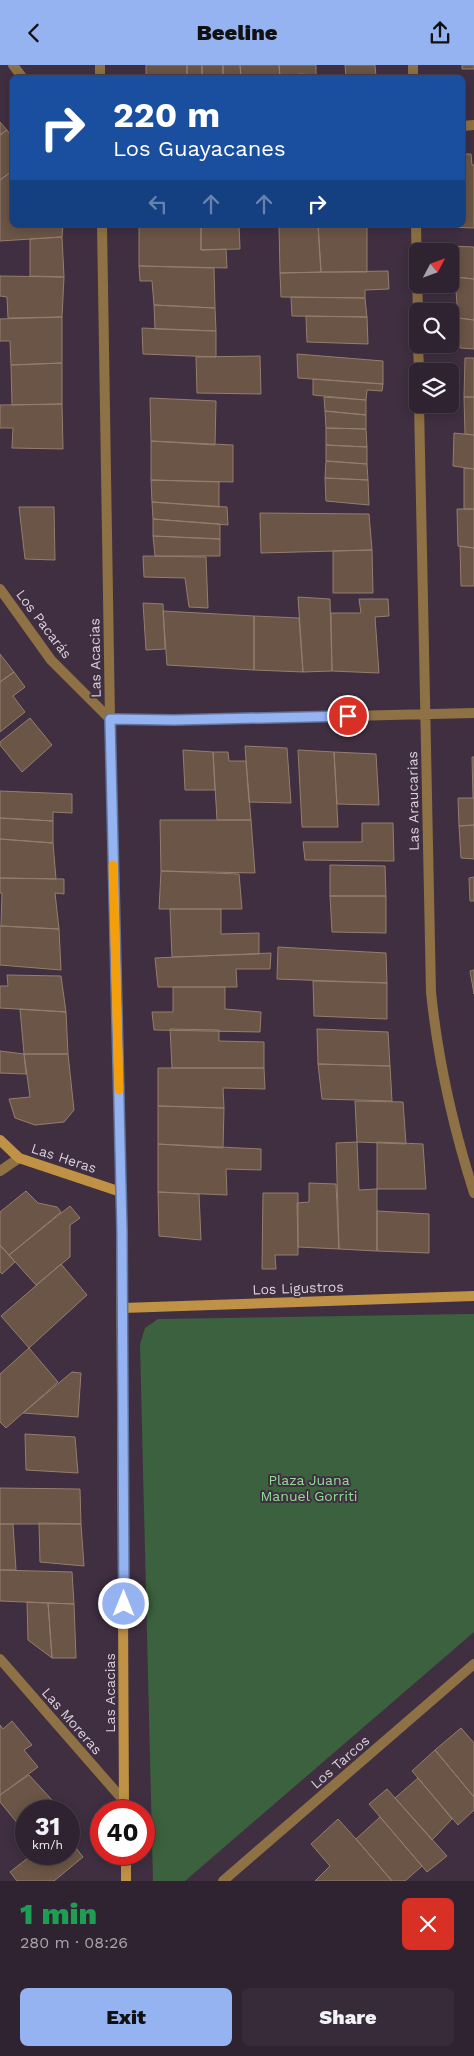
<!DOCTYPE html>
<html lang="en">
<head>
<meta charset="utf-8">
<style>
	:root { --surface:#2f2331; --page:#372b39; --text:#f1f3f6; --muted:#a7a4ab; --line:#4a404d; --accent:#95b2f1 }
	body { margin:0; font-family:"Work Sans",sans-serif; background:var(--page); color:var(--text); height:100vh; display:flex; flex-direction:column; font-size:19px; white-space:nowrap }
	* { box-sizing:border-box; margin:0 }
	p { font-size:16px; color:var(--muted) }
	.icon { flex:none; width:28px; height:28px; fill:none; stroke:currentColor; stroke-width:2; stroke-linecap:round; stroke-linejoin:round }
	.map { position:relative; height:1816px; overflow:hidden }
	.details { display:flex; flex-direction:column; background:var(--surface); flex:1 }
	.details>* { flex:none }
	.top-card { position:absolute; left:10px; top:10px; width:455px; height:152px; border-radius:8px; box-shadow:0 2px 12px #0003,0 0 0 1px var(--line); background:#1a4fa0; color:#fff; overflow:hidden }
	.needle { width:32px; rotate:49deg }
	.tools { position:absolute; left:409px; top:178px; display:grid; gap:10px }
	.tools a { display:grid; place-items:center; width:50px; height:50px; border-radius:8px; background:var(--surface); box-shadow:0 2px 12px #0003,0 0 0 1px var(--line); font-size:25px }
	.speed { position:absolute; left:15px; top:1735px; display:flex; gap:10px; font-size:25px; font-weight:700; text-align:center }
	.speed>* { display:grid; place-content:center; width:65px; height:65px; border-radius:50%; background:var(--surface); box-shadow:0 2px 12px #0003,0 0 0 1px var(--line); line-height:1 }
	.speed small { font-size:12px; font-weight:400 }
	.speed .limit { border:8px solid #d22; background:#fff; color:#111 }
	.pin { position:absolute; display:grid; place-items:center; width:42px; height:42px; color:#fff; margin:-21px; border:2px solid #fff; border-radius:50%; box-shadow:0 1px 5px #0007 }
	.me { position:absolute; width:55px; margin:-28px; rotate:0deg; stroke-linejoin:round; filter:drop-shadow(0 0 4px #0008) }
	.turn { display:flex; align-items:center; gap:18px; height:105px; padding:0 20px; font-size:22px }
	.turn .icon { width:65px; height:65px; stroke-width:2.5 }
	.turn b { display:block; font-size:35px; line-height:42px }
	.lanes { display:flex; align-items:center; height:48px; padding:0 20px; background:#0003; justify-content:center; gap:25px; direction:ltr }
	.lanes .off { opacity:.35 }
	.round { display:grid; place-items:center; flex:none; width:52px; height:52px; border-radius:8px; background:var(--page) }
	.head { display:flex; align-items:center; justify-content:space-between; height:85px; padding:0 20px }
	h1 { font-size:30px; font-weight:800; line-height:38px; color:#1e9e55 }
	.primary-button { display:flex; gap:10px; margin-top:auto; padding:10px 20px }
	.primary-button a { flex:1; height:58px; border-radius:8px; background:var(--accent); color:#111; font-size:20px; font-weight:800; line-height:58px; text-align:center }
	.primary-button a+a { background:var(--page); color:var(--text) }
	header { display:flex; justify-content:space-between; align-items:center; height:65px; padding:0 20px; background:var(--accent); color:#111; font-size:22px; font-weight:800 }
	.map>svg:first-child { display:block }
	.green { fill:#3c613e }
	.building { fill:#6a5546; stroke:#957e6e }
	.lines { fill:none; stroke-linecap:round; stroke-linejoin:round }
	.street { stroke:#8e7144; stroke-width:10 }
	.secondary { stroke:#bf9246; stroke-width:10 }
	.route-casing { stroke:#61749d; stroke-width:12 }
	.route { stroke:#95b2f1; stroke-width:9 }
	.slow { stroke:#f59e0b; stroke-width:9 }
	.labels { text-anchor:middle; stroke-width:4; stroke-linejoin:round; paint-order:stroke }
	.street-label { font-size:14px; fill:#dbd1dc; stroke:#3f2f41 }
	.park-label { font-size:14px; fill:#8fde94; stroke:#3f2f41 }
</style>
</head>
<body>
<header><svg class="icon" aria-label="back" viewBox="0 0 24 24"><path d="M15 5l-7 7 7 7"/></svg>Beeline<svg class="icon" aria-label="share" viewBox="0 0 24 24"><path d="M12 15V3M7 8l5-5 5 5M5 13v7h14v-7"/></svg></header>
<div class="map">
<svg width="474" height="1816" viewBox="0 0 474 1816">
	<rect width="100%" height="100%" fill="#3f2f41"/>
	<!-- green -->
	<path class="green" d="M 468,1249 L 474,1249 L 474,1567 L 185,1816 L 153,1816 L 140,1279 L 145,1263 L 158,1254 Z"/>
	<!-- building -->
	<path class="building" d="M 146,0 L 187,0 L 187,12 L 146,12 Z
		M 187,0 L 202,0 L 202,12 L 187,12 Z
		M 202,0 L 223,0 L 223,12 L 202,12 Z
		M 223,0 L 240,0 L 241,12 L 223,12 Z
		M 240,0 L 279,0 L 280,12 L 241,12 Z
		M 279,0 L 316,0 L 316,10 L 299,9 L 299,12 L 280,12 Z
		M 345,0 L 375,0 L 376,11 L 346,12 Z
		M 462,0 L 474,0 L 474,4 L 462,4 Z
		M 0,57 L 7,65 L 0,70 Z
		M 7,65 L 12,73 L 12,106 L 0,115 L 0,70 Z
		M 462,89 L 471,89 L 472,100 L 474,100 L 474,163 L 448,162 L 448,160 L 462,160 Z
		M 12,106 L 12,160 L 63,160 L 62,172 L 0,176 L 0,115 Z
		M 139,160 L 201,161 L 201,185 L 226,184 L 227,203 L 139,201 Z
		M 201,160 L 239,160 L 240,184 L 201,185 Z
		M 279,160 L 318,160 L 321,207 L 280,208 Z
		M 318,160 L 367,160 L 367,207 L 321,207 Z
		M 62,172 L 64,212 L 30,211 L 30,174 Z
		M 452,181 L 474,182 L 474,214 L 455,212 Z
		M 139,201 L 214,203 L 215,243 L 154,240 L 152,216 L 140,216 Z
		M 388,206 L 389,224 L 365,225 L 365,233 L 281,232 L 280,208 Z
		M 0,211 L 64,212 L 62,252 L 8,253 L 7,232 L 0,231 Z
		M 455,212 L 474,214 L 474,255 L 458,253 Z
		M 291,232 L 365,233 L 367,252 L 292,251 Z
		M 154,240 L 215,243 L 216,266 L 155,264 Z
		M 306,251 L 367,252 L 368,279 L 307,277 Z
		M 62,252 L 62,298 L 11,300 L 10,276 L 0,276 L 0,254 Z
		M 458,253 L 474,255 L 474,284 L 460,283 Z
		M 142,263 L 216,266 L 216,292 L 143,289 Z
		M 297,289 L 383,296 L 383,319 L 298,313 Z
		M 260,291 L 261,329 L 197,328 L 196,292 Z
		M 465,293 L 474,293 L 474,332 L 464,332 Z
		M 62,298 L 62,339 L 12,340 L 11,300 Z
		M 313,314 L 383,319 L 382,326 L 367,325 L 366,335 L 313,330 Z
		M 324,332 L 366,335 L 366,350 L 325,346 Z
		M 464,332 L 474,332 L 474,370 L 465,369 Z
		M 150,333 L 216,336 L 215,380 L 151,376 Z
		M 62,339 L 63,384 L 12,383 L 13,363 L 0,363 L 0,340 Z
		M 325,346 L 366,350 L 366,364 L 326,363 Z
		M 326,363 L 366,364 L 367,382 L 326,380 Z
		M 454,368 L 474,370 L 474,404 L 453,401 Z
		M 151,376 L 233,380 L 233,417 L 151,415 Z
		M 326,380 L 367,382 L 367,399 L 326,396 Z
		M 326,396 L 367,399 L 368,415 L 325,413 Z
		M 464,403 L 474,404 L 474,444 L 464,444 Z
		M 325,413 L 368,415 L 369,440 L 326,436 Z
		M 151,415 L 219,417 L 219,442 L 152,437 Z
		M 152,437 L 227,442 L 228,460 L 153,454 Z
		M 19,442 L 54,442 L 55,495 L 25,494 Z
		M 457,444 L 474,444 L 474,483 L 458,481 Z
		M 260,448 L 369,449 L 372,485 L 261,488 Z
		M 153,454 L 220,459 L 220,474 L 153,471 Z
		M 153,471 L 220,474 L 220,491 L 155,491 Z
		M 460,481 L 474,483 L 474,521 L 461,521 Z
		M 372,485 L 373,528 L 333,528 L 333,486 Z
		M 143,491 L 206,492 L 208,543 L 189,542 L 185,513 L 144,512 Z
		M 298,532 L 330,534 L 332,606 L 303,607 Z
		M 359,534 L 388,534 L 389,551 L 375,552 L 379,608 L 332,606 L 331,548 L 361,548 Z
		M 143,538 L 163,539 L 165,584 L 146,585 Z
		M 163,546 L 254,551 L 254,605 L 167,600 Z
		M 254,551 L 299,553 L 303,607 L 254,605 Z
		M 0,589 L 14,607 L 0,617 Z
		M 14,607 L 25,622 L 13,631 L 25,647 L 0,667 L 0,617 Z
		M 30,653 L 52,680 L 22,707 L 0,680 L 0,677 Z
		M 245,681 L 287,683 L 291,738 L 249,737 Z
		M 183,685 L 213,687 L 215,725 L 185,725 Z
		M 298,685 L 334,687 L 338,762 L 302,762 Z
		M 213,687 L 228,687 L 229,696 L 246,696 L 251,755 L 217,755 Z
		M 334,687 L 376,689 L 379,740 L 337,739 Z
		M 472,692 L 474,692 L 474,733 L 473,733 Z
		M 0,726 L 72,729 L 72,748 L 53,747 L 53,756 L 0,753 Z
		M 458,733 L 474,733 L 474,760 L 459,761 Z
		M 0,753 L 53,756 L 53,778 L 0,774 Z
		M 160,755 L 251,755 L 255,808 L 161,806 Z
		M 362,758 L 393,758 L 394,796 L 305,795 L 303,777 L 362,777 Z
		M 474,760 L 474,794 L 461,793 L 459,761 Z
		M 0,774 L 53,778 L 56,814 L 0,813 Z
		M 330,800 L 385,801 L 386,831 L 330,831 Z
		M 161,806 L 239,809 L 242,844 L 159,844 Z
		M 474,812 L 474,836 L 470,836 L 469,813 Z
		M 0,813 L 64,814 L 64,829 L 55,828 L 59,864 L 1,861 L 2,828 L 0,828 Z
		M 330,831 L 386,831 L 386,868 L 332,867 Z
		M 170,844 L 221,844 L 221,869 L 259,868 L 259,889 L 172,892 Z
		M 0,861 L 59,864 L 61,905 L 0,900 Z
		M 278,882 L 386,888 L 387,918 L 277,914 Z
		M 271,888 L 270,904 L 236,904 L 237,922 L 158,922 L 155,893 Z
		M 474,905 L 474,929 L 470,906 Z
		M 7,910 L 61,911 L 66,947 L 0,943 L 0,921 L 8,921 Z
		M 313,916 L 387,918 L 387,954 L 314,951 Z
		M 173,922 L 225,922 L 225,944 L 261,947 L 260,967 L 154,965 L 152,947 L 173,947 Z
		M 20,944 L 66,947 L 68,989 L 24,989 Z
		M 170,964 L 219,965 L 219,976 L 264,977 L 264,1003 L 172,1003 Z
		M 317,964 L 388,967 L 390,1001 L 318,999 Z
		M 0,986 L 24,989 L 26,1009 L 0,1008 Z
		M 24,989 L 68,989 L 74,1045 L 64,1057 L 35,1060 L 15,1053 L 9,1034 L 30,1032 Z
		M 318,999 L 390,1001 L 392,1036 L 322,1034 Z
		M 158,1003 L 264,1003 L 265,1024 L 223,1023 L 224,1043 L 158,1041 Z
		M 355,1036 L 403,1037 L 406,1079 L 357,1077 Z
		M 158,1041 L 224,1043 L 223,1083 L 158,1079 Z
		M 357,1077 L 359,1125 L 377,1124 L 377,1186 L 339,1184 L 336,1078 Z
		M 377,1077 L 423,1079 L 426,1124 L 377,1124 Z
		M 158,1079 L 261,1084 L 261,1105 L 226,1104 L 227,1130 L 158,1127 Z
		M 309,1118 L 336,1119 L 339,1184 L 298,1182 L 297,1138 L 309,1137 Z
		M 26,1126 L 38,1138 L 57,1142 L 61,1147 L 9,1190 L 0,1180 L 0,1147 Z
		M 158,1127 L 199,1129 L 201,1175 L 159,1171 Z
		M 263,1128 L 298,1128 L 298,1190 L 275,1190 L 276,1204 L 262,1204 Z
		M 70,1141 L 80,1153 L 70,1160 L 70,1192 L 36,1220 L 9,1190 Z
		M 377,1146 L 429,1149 L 429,1188 L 377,1186 Z
		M 0,1180 L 15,1197 L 2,1209 L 0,1207 Z
		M 61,1199 L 87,1230 L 29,1283 L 1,1251 Z
		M 29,1283 L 58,1317 L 6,1363 L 0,1357 L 0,1309 Z
		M 72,1307 L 81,1308 L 78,1352 L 23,1348 Z
		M 25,1369 L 75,1372 L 78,1408 L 26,1405 Z
		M 0,1423 L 80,1424 L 81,1459 L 0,1459 Z
		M 39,1458 L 81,1459 L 84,1501 L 40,1497 Z
		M 0,1459 L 13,1459 L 16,1505 L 0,1505 Z
		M 0,1505 L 72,1507 L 74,1539 L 0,1536 Z
		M 27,1537 L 48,1538 L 52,1593 L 28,1575 Z
		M 48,1538 L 74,1539 L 76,1593 L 52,1593 Z
		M 12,1656 L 32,1680 L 24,1685 L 38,1702 L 0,1730 L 0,1660 L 3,1664 Z
		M 461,1663 L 474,1678 L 474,1732 L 435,1685 Z
		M 435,1685 L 474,1732 L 474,1745 L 458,1760 L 412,1706 Z
		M 29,1710 L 52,1735 L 37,1746 L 26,1746 L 26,1755 L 19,1760 L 0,1737 L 0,1730 Z
		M 418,1713 L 452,1754 L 432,1775 L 395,1733 Z
		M 387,1724 L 447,1791 L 427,1807 L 369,1739 Z
		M 52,1735 L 61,1746 L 37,1746 Z
		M 380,1752 L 422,1801 L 405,1816 L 392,1816 L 356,1774 Z
		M 338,1754 L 356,1774 L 392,1816 L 315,1816 L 330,1801 L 311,1779 Z
		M 26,1755 L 26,1770 L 19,1760 Z
		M 69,1774 L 83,1792 L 54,1816 L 17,1816 L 10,1807 L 33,1789 L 69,1789 Z"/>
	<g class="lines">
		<!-- street -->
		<path class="street" d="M 13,0 L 22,12
			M 100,0 L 100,12
			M 413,0 L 413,12
			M 462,61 L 474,60
			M 102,160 L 110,654 L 121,1127
			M 416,160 L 418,251
			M 418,279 L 419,306
			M 419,339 L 431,927 C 438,996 453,1062 474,1128
			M 0,524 L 51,595 L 110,654 L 174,655 L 474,648
			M 0,1106 L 19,1093
			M 0,1594 L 124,1736
			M 223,1816 L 474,1599"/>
		<!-- secondary -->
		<path class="secondary" d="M 0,1075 L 19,1093 L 121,1127 L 124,1746
			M 123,1243 L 474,1231
			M 126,1789 L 126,1816"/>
	</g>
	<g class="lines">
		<!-- route casing -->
		<g class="route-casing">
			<path id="route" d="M 124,1539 L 122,1166 L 110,654 L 174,655 L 348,651"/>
		</g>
		<!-- route -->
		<use href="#route" class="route"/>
		<!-- slow -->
		<path class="slow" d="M 113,800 L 119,1025"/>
	</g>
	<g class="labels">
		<!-- street labels -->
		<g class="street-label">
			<text transform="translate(44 559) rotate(53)" y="5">Los Pacarás</text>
			<text transform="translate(95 593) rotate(-91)" y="5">Las Acacias</text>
			<text transform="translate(413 736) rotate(-91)" y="5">Las Araucarias</text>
			<text transform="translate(64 1093) rotate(18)" y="5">Las Heras</text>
			<text transform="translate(298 1223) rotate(-2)" y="5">Los Ligustros</text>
			<text transform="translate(110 1628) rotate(-90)" y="5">Las Acacias</text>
			<text transform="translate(72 1656) rotate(49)" y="5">Las Moreras</text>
			<text transform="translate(340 1697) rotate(-41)" y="5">Los Tarcos</text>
		</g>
		<!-- park labels -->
		<g class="park-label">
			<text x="309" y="1420">Plaza Juana<tspan x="309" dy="16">Manuel Gorriti</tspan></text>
		</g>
	</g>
</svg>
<div class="tools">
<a><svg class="needle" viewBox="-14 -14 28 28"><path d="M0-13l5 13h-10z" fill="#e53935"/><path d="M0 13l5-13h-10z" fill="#a7a4ab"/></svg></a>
<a><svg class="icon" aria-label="search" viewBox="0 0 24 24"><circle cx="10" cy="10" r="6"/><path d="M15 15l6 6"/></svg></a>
<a><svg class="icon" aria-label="layers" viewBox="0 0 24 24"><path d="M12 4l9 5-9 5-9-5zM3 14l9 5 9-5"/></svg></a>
</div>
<div class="speed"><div>31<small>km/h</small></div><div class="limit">40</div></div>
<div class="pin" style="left:348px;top:651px;background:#d93025"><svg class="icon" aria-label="arrive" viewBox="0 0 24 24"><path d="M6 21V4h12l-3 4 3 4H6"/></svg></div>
<svg class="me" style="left:124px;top:1539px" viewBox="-20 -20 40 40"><circle r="17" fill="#95b2f1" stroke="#fff" stroke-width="3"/><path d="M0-11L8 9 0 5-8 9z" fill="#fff"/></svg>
<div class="top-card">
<div class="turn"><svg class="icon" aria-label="right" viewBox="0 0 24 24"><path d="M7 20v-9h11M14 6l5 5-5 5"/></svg><div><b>220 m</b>Los Guayacanes</div></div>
<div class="lanes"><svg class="icon off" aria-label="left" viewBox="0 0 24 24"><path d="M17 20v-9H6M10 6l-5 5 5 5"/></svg><svg class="icon off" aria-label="ahead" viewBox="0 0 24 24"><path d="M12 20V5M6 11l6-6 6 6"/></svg><svg class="icon off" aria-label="ahead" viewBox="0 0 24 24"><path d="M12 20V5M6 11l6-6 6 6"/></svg><svg class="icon" aria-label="right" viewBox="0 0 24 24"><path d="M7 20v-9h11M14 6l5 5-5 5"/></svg></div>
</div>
</div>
<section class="details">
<div class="head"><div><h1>1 min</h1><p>280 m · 08:26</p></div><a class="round" style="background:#d93025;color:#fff"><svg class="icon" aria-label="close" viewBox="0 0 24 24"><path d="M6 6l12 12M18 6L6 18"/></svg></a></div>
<div class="primary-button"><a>Exit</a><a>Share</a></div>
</section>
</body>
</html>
